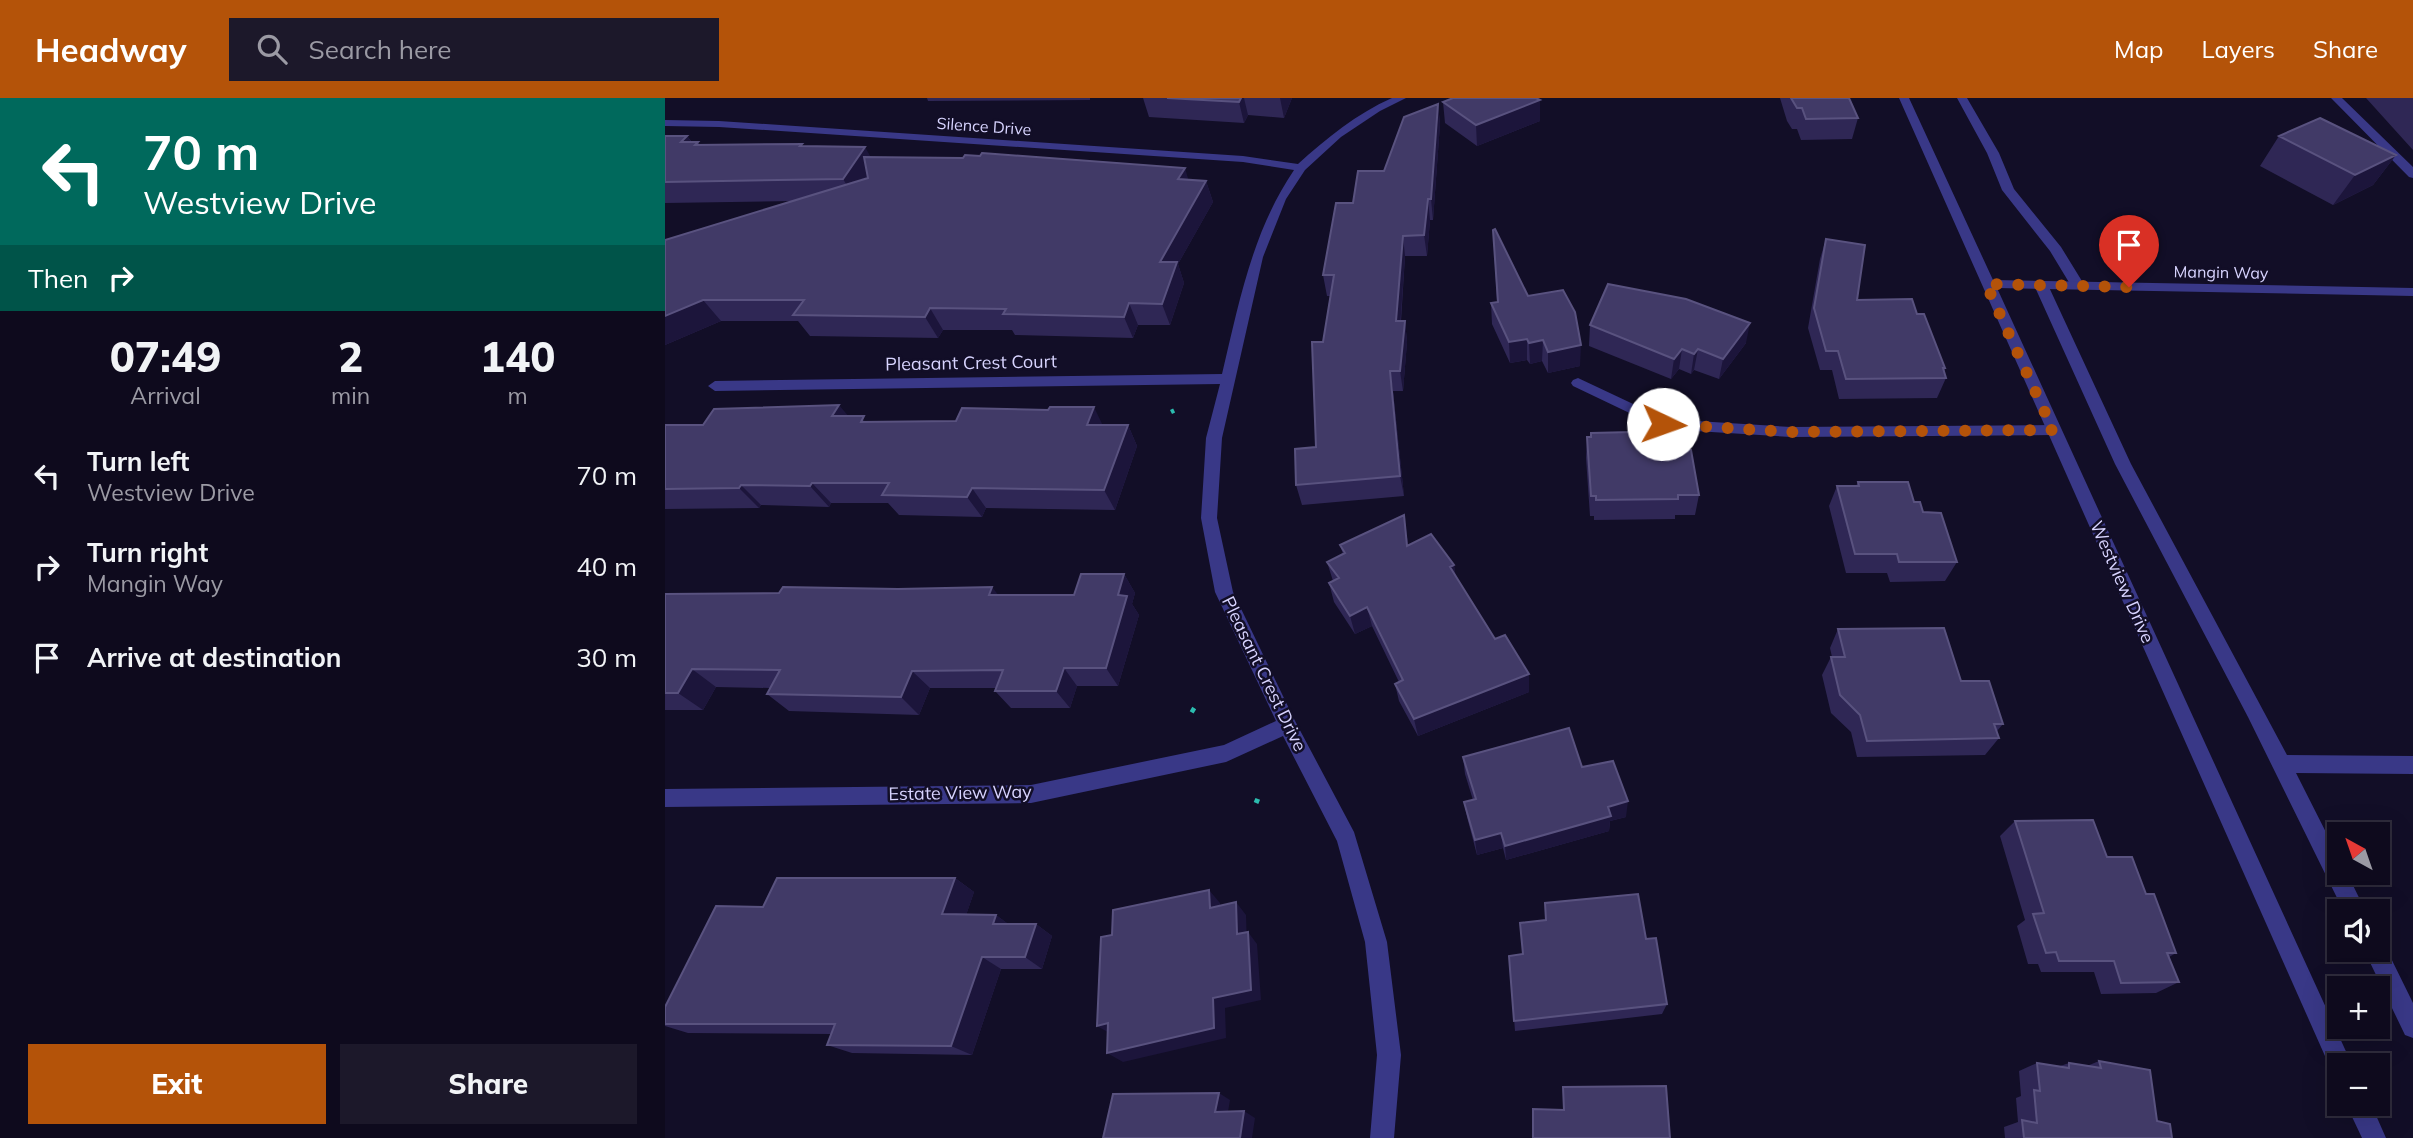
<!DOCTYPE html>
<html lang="en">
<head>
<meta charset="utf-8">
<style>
	:root { --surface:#0e0a1d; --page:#1c182a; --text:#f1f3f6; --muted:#9b9aa4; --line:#2e2b3b; --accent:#b45309 }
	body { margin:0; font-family:Mulish,sans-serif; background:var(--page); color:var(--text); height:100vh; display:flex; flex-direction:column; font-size:26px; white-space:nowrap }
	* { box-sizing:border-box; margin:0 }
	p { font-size:23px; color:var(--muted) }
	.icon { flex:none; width:38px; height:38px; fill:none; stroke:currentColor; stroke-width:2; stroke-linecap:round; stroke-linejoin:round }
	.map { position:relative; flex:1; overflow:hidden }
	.details { display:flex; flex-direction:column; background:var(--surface); width:665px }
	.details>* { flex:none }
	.top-card { background:#00695c; color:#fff; overflow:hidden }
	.needle { width:46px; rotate:320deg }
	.tools { position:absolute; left:1662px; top:724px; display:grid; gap:14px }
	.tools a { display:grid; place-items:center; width:63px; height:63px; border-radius:0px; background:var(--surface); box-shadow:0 7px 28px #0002,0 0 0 2px var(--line); font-size:35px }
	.pin { position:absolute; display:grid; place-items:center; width:60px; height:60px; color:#fff; margin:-72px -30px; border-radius:50% 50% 50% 0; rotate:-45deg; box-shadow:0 0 7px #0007 }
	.pin .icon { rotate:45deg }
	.me { position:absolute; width:77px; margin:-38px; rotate:93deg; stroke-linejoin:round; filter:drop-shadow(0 0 5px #0008) }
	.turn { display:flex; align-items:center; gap:24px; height:147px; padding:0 28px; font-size:32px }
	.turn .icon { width:91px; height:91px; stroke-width:2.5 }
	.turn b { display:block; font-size:49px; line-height:60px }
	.then { display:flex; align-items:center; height:66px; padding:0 28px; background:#0003; gap:14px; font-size:26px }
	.eta { display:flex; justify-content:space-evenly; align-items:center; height:119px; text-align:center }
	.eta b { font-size:42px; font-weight:800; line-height:49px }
	.cta { display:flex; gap:14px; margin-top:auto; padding:14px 28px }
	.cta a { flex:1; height:80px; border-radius:0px; background:var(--accent); color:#fff; font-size:28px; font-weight:800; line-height:80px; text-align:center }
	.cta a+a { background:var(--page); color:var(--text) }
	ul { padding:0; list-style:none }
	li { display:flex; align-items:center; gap:21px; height:91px; padding:0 28px }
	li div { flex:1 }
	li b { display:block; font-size:26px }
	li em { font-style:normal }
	header { display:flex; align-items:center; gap:42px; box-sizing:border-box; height:98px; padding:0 35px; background:var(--accent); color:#fff }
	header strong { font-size:33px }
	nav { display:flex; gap:38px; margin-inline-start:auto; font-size:24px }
	.search { width:490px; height:63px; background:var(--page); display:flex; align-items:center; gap:18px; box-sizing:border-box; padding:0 24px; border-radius:0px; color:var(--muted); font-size:26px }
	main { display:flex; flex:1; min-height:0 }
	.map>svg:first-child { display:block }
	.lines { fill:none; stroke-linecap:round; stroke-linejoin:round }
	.path-far1 { stroke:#2cbcaf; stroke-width:4.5; stroke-dasharray:3.5 5; stroke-linecap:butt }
	.path { stroke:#2cbcaf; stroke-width:5; stroke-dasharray:4.5 6; stroke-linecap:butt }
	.service { fill:#393887; fill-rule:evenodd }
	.minor { fill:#393887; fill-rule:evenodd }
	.wall { fill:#2f2755 }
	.shaded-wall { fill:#1c153b }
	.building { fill:#413a67; stroke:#59527f; stroke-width:2 }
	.route { stroke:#b45309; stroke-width:12; stroke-dasharray:0 21.6 }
	.labels { text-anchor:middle; stroke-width:5; stroke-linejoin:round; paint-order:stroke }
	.far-street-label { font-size:16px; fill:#d8d4ff; stroke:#120e27 }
	.street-label { font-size:18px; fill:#d8d4ff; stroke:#120e27 }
</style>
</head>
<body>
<header>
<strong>Headway</strong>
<div class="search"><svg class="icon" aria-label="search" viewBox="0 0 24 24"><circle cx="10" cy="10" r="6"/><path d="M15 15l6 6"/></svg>Search here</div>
<nav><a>Map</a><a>Layers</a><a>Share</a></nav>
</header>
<main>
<section class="details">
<div class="top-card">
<div class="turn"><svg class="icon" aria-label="left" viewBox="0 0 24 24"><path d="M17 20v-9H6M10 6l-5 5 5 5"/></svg><div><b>70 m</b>Westview Drive</div></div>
<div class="then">Then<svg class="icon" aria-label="right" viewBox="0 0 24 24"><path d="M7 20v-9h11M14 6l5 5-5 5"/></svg></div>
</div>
<div class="eta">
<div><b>07:49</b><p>Arrival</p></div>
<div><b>2</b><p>min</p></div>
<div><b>140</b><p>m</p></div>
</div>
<ul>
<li><svg class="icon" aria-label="left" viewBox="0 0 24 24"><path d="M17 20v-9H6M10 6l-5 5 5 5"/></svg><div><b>Turn left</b><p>Westview Drive</p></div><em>70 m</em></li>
<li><svg class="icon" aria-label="right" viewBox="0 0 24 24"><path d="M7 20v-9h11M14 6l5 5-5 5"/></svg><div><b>Turn right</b><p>Mangin Way</p></div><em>40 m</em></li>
<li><svg class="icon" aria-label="arrive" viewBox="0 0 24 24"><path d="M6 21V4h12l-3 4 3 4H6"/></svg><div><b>Arrive at destination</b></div><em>30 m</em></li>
</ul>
<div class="cta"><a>Exit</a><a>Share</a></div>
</section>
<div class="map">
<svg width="1748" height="1040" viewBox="0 0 1748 1040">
	<rect width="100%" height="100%" fill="#120e27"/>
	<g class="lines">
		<!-- path-far1 -->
		<path class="path-far1" d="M 506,314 L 510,312"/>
		<!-- path -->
		<path class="path" d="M 526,611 L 531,614
			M 591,705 L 594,698"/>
		<!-- service -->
		<path class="service" d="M 1292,0 L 1302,0 L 1334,55 L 1349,91 L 1396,149 L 1420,188 L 1418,191 L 1408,191 L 1385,153 L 1337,92 L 1322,55 Z
			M 1666,0 L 1677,0 L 1748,69 L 1748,80 L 1744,79 Z
			M 1376,183 L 1383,187 L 1466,366 L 1622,657 L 1748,658 L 1748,676 L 1631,675 L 1675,762 L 1675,775 L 1682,775 L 1701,814 L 1679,814 L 1583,619 L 1450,366 L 1369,187 Z
			M 913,280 L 1000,321 L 1126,329 L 1388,327 L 1396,332 L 1388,337 L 1126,339 L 998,331 L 908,288 L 906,285 L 908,282 Z
			M 1713,842 L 1718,844 L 1748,905 L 1748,940 L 1740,937 L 1699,852 L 1713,852 Z"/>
		<!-- minor -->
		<path class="minor" d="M 727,0 L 741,0 L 715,13 L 676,39 L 640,72 L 621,101 L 598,159 L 557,340 L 552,420 L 568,494 L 629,621 L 689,734 L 722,844 L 736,957 L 729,1040 L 705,1040 L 712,957 L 700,844 L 672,743 L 618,638 L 561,664 L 366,705 L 0,709 L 0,691 L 366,687 L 559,647 L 611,623 L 550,494 L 536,420 L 541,340 L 555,286 L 50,293 L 43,288 L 50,283 L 557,276 C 574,205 587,134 629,72 L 578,64 L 54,29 L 0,28 L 0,22 L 54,23 L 578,58 L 633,66 C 662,40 691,16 727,0 Z
			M 1234,0 L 1244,0 L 1328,182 L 1748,190 L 1748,198 L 1332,190 L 1684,960 L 1688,968 L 1675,968 L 1675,979 L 1668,976 Z
			M 1681,1006 L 1706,1006 L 1721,1040 L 1697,1040 Z"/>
	</g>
	<!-- wall -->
	<path class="wall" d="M 262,0 L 425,0 L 425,2 L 263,3 Z
		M 478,0 L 627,0 L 619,20 L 583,17 L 579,25 L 484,19 Z
		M 1115,0 L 1184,0 L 1193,20 L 1187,41 L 1136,42 L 1132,31 L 1127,31 L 1122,23 Z
		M 1701,0 L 1748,0 L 1748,52 Z
		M 875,2 L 875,23 L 812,48 L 780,25 L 778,4 Z
		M 773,6 L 775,26 L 768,122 L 765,122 L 762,158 L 740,158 L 736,223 L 740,223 L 742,244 L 738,293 L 728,293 L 739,398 L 637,407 L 631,387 L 651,349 L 658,244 L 665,198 L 662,198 L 658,177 L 688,105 L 719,73 Z
		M 0,38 L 22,38 L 27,44 L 33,44 L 35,47 L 139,48 L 205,59 L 541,83 L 548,104 L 513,166 L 519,185 L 505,227 L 473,227 L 468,240 L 350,237 L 347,232 L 278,232 L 273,240 L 145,238 L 133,223 L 56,223 L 0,247 L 0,142 L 128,103 L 0,105 Z
		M 1614,38 L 1731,57 L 1708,87 L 1668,107 L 1595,68 Z
		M 828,132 L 863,198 L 915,268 L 883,275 L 877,263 L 865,266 L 862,262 L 845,265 L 827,226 L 826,205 L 832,204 Z
		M 1161,141 L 1192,202 L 1252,216 L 1280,270 L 1279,274 L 1281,280 L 1272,300 L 1174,301 L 1167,272 L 1155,272 L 1143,230 L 1155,161 Z
		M 925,227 L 1081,245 L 1054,281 L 1029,272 L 1026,276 L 1014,271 L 1006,281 L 924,248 Z
		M 184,318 L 203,324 L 463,327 L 472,348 L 450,412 L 321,410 L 317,419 L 234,417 L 223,405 L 166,405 L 164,409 L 96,407 L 94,410 L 0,411 L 0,327 L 38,327 Z
		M 926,335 L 967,339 L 997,353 L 1034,397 L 1030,417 L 1010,417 L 1010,421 L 929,422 L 929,418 L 925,418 L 921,360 L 922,339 L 925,339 Z
		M 1193,384 L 1249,404 L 1258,414 L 1292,464 L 1280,483 L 1225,484 L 1222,475 L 1181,475 L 1164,408 L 1172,388 L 1191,388 Z
		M 739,417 L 743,447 L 789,467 L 790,477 L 864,594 L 753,638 L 734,603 L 730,586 L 734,584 L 707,528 L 690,536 L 669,504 L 664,485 L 668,483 L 662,464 L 678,456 L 675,447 Z
		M 459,476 L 470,495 L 467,506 L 474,517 L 453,588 L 412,588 L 405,610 L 346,610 L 330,593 L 331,590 L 265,590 L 254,617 L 124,613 L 102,596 L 105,590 L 51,589 L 38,612 L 0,612 L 0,496 L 409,497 Z
		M 1173,531 L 1296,583 L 1338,626 L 1332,633 L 1334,640 L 1320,657 L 1192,659 L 1186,634 L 1166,615 L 1157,577 L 1166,559 L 1167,559 L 1165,550 Z
		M 798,659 L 917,669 L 961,719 L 945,723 L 944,733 L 841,762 L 838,750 L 812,757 L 802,719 L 799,704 L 808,702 L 800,676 Z
		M 1350,723 L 1442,759 L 1481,796 L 1511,855 L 1504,859 L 1514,884 L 1491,895 L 1436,896 L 1429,874 L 1376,874 L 1373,866 L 1363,866 L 1352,828 L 1360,822 L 1335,738 Z
		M 290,780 L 309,794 L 301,817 L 331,817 L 343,826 L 371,826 L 387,838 L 377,871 L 336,871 L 307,957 L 187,955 L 162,947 L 167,936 L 23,935 L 0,928 L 0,909 Z
		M 880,805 L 981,841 L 1002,906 L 997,916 L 850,933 L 844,858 L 858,856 L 880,822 Z
		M 1434,963 L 1507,1040 L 1340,1040 L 1339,1029 L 1353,1024 L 1351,1000 L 1356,998 L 1354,973 L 1372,965 L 1395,968 L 1404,965 L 1422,968 Z"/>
	<!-- shaded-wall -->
	<path class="shaded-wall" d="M 576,0 L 579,0 L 583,17 L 579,25 L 574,4 Z
		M 615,0 L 627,0 L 619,20 Z
		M 875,2 L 875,23 L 812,48 L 811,27 Z
		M 773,6 L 775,26 L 768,122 L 766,101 Z
		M 22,38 L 38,59 L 16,44 Z
		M 200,49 L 212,70 L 191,102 L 178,81 Z
		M 1731,57 L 1708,87 L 1668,107 L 1690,77 Z
		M 520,70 L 526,91 L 513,81 Z
		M 541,83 L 548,104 L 513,166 L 519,185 L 505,227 L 497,206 L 495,164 Z
		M 763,101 L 765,122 L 762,158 L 759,137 Z
		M 738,138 L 740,158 L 734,244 L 731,223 Z
		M 38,202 L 56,223 L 0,247 L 0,218 Z
		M 464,205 L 473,227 L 468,240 L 459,219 Z
		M 265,210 L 278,232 L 273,240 L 260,219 Z
		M 740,223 L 742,244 L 738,293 L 735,273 Z
		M 1085,225 L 1081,245 L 1054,281 L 1058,261 Z
		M 862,241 L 862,262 L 845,265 L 844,244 Z
		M 878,242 L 877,263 L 865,266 L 864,245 Z
		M 916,247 L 915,268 L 883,275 L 883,254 Z
		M 1017,251 L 1014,271 L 1006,281 L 1009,261 Z
		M 1033,251 L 1029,272 L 1026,276 L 1029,256 Z
		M 725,273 L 728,293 L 739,398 L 735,378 Z
		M 174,307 L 191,327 L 167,318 Z
		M 429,309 L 439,330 L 422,327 Z
		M 463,327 L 472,348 L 450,412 L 439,392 Z
		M 147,385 L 166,405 L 164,409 L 145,388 Z
		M 76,387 L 96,407 L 94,410 L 74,390 Z
		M 307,390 L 321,410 L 317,419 L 302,399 Z
		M 739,417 L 742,437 L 745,467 L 742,448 Z
		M 789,467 L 792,486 L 785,469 Z
		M 459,476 L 470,495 L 467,506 L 474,517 L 453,588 L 441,570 L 453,497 Z
		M 327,489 L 342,508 L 324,497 Z
		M 702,509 L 707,528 L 690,536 L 685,518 Z
		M 399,570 L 412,588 L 405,610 L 391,593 Z
		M 27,571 L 51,589 L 38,612 L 13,595 Z
		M 247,573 L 265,590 L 254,617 L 236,599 Z
		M 864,576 L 864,594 L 753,638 L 749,621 Z
		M 963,703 L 961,719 L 945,723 L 944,733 L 841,762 L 840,748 L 943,709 Z
		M 836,735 L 838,750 L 812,757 L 810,742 Z
		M 290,780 L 309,794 L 297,829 L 277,816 Z
		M 544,792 L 555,805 L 556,823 L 545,810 Z
		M 571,804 L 581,817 L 582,848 L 572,836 Z
		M 331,817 L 349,830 L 328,826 Z
		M 371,826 L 387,838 L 377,871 L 360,859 Z
		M 583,834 L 592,846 L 596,902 L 560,910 L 561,940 L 458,964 L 442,955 L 548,900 Z
		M 317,859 L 336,871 L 307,957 L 286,948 Z
		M 443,925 L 448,937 L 432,928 Z
		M 554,995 L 565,1002 L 562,1020 L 550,1014 Z
		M 579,1013 L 590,1020 L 587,1040 L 575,1040 Z"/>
	<!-- building -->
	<path class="building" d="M 502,0 L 576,0 L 574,4 Z
		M 788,0 L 871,0 L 875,2 L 811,27 L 778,4 Z
		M 1126,0 L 1184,0 L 1193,20 L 1141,21 L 1137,10 L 1132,10 Z
		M 773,6 L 766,101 L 763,101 L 759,137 L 738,138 L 731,223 L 740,223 L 735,273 L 725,273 L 735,378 L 631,387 L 630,351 L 651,349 L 647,244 L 658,244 L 669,177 L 658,177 L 671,105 L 688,105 L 693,73 L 719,73 L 739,19 Z
		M 1655,20 L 1731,57 L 1690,77 L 1614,38 Z
		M 0,38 L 22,38 L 16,44 L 33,44 L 30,47 L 137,46 L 135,48 L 200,49 L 178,81 L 0,84 Z
		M 317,55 L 520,70 L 513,81 L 541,83 L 495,164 L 512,164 L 497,206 L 464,205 L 459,219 L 338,216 L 341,211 L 265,210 L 260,219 L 128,217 L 139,202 L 38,202 L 0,218 L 0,142 L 203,80 L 199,59 L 298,60 L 300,57 L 315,58 Z
		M 830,131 L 863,198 L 898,192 L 910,214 L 916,247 L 883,254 L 878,242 L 864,245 L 862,241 L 844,244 L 826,205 L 833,204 L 828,132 Z
		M 1161,141 L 1200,147 L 1192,202 L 1247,201 L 1252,216 L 1259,216 L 1280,270 L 1278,270 L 1281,280 L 1181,281 L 1173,253 L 1161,253 L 1149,210 Z
		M 943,186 L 1021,201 L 1085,225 L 1058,261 L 1033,251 L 1029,256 L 1017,251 L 1009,261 L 925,227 Z
		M 174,307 L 167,318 L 199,318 L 196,324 L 291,323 L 297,310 L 383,312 L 385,309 L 429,309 L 422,327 L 463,327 L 439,392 L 307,390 L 302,399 L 217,397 L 224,385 L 147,385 L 145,388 L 76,387 L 74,390 L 0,391 L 0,327 L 38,327 L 49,311 Z
		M 967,334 L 967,339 L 995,338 L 997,353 L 1026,352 L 1034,397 L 1013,397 L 1013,401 L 931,402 L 931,398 L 926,398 L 922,339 L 926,339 L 926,335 Z
		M 1193,384 L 1243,384 L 1249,404 L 1255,404 L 1258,414 L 1276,415 L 1292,464 L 1234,464 L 1232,456 L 1190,456 L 1172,388 L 1194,388 Z
		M 739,417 L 742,448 L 766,436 L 789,467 L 785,469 L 830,541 L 840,537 L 864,576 L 749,621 L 730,586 L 738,582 L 702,509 L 685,518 L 664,485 L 674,480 L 662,464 L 680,455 L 675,447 Z
		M 416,476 L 459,476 L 453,497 L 462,498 L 441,570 L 399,570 L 391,593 L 330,593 L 338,572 L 247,573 L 236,599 L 102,596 L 115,572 L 27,571 L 13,595 L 0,595 L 0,496 L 114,495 L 118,489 L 233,491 L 327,489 L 324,497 L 409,497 Z
		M 1279,530 L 1296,583 L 1324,583 L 1338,626 L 1329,626 L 1334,640 L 1202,643 L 1195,617 L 1175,597 L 1166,559 L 1180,559 L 1173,531 Z
		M 904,630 L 917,669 L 948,663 L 963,703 L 943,709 L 946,718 L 840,748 L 836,735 L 810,742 L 799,704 L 811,701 L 798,659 Z
		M 1428,722 L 1442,759 L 1467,759 L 1481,796 L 1489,796 L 1511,855 L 1502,855 L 1514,884 L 1456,885 L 1449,863 L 1394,863 L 1391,854 L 1381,855 L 1368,816 L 1379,815 L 1350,723 Z
		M 112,780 L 290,780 L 277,816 L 331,817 L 328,826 L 371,826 L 360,859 L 317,859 L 286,948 L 162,947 L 170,926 L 0,926 L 0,909 L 51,808 L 98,809 Z
		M 544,792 L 545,810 L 571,804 L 572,836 L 583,834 L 586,892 L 548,900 L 549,930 L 442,955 L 443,925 L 432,928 L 434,883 L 436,839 L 447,837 L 448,812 Z
		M 973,796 L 981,841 L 991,840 L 1002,906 L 849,923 L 844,858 L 858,856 L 855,825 L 881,822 L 880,805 Z
		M 1434,963 L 1485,972 L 1492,1023 L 1505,1026 L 1507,1040 L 1359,1040 L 1357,1022 L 1372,1025 L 1369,992 L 1375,993 L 1372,965 L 1404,970 L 1404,965 L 1436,970 Z
		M 1001,988 L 1005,1040 L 868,1040 L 868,1011 L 899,1012 L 898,989 Z
		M 554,995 L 550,1014 L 579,1013 L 575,1040 L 438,1040 L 448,996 Z"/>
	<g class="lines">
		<!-- route -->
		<path class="route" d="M 998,326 L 1126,334 L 1388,332 L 1321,186 L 1464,189"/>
	</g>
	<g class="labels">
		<!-- far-street labels -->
		<g class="far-street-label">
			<text transform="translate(319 28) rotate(4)" y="6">Silence Drive</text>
			<text transform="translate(1556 174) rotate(1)" y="6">Mangin Way</text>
		</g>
		<!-- street labels -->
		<g class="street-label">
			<text transform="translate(306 265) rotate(-1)" y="6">Pleasant Crest Court</text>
			<text transform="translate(1457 484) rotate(66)" y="6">Westview Drive</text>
			<text transform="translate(599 576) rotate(64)" y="6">Pleasant Crest Drive</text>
			<text transform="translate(295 695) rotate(-1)" y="6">Estate View Way</text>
		</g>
	</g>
</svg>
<div class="tools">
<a><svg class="needle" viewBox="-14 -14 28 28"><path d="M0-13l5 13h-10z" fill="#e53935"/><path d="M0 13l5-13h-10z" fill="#9b9aa4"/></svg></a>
<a><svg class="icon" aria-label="sound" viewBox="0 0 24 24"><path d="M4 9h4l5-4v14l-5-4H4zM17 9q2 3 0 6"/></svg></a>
<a>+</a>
<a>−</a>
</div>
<div class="pin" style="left:1464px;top:189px;background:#d93025"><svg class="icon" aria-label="arrive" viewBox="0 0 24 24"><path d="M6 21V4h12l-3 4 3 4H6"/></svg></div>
<svg class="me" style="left:998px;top:326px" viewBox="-20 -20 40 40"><circle r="19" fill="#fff"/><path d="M0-13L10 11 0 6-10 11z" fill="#b45309"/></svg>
</div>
</main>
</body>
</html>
